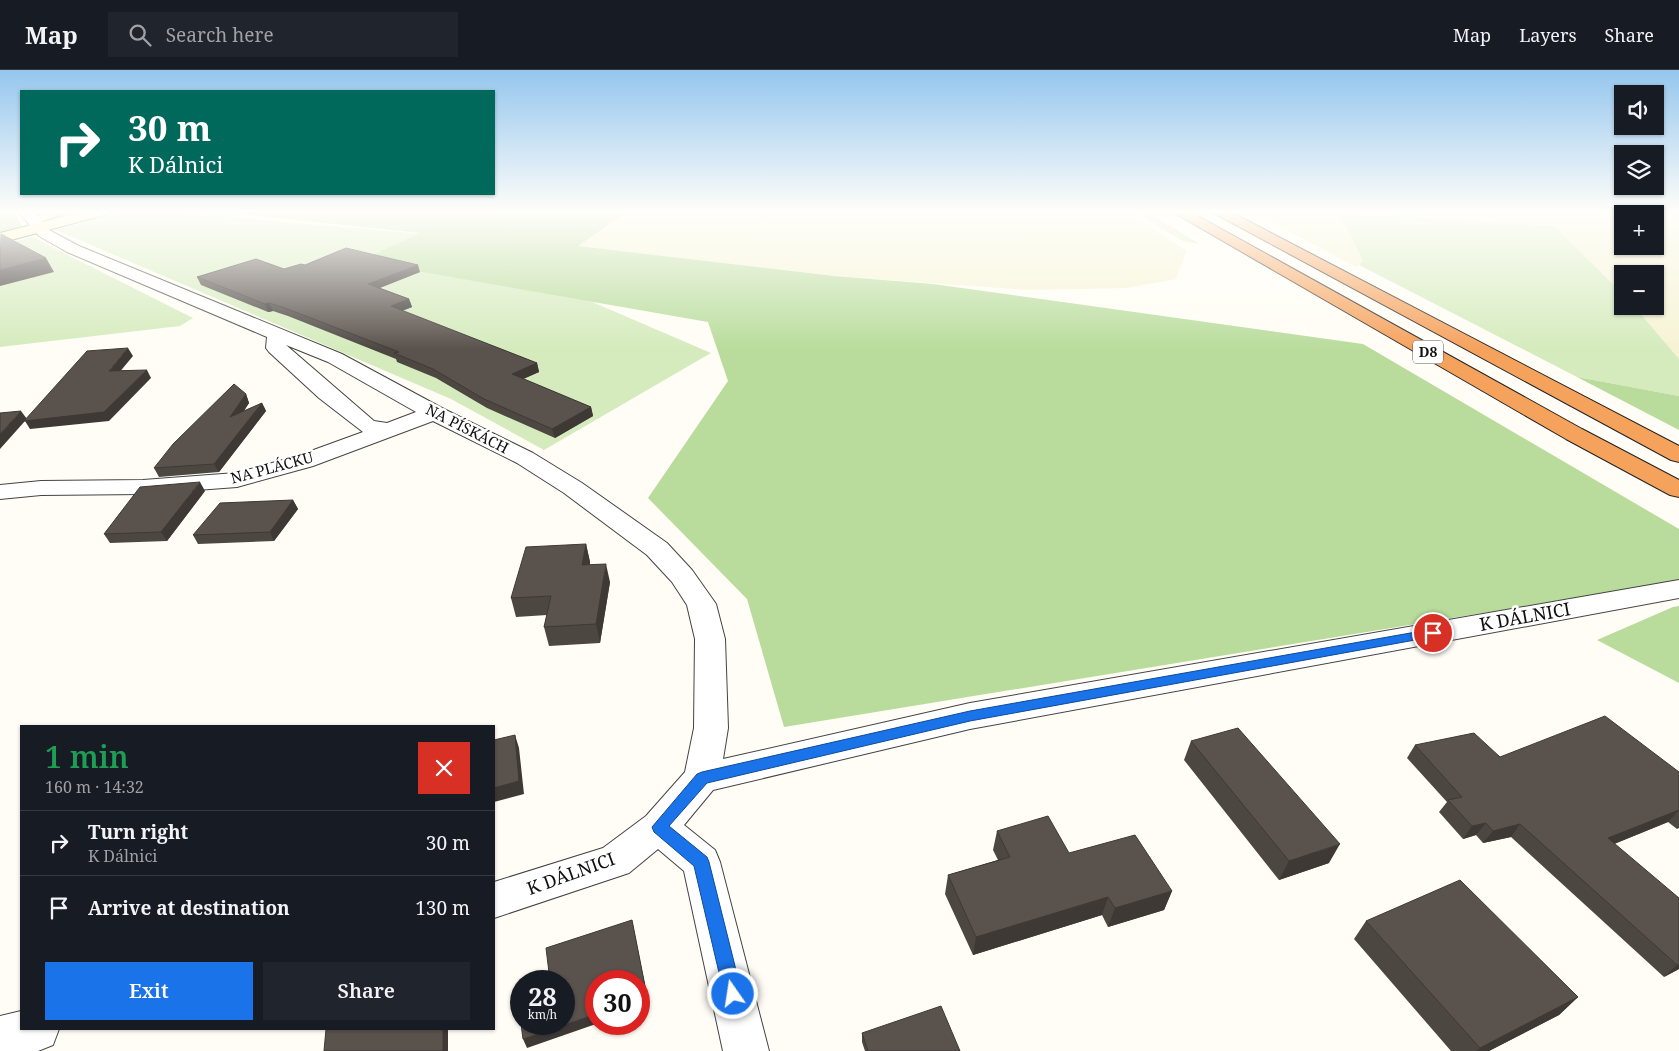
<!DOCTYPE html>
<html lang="en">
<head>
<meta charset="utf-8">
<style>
	:root { --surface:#171b24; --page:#20242c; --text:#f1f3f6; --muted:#9ea1a6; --line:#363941; --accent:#1a73e8 }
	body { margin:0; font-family:"Noto Serif",serif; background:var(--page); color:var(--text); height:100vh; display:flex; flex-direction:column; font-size:19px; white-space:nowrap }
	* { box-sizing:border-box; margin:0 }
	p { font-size:16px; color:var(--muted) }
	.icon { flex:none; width:28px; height:28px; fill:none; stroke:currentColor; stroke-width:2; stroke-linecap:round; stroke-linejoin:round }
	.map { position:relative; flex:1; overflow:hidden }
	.side { position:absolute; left:20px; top:655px; width:475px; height:305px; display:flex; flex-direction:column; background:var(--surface); border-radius:0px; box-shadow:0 1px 4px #0004 }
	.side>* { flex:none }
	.top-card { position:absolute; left:20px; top:20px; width:475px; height:105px; border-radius:0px; box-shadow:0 1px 4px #0004; background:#00695c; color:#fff; overflow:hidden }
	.buttons { position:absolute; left:1614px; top:15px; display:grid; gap:10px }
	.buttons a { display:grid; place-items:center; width:50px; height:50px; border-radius:0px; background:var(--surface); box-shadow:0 1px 4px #0004; font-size:25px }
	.speed { position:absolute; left:510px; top:900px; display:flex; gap:10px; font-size:25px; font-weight:700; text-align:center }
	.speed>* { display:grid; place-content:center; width:65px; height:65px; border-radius:50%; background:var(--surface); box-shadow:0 1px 4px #0004; line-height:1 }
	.speed small { font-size:12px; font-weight:400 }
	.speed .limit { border:8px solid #d22; background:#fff; color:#111 }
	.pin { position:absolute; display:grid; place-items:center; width:42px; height:42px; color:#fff; margin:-21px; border:2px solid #fff; border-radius:50%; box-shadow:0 1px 5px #0007 }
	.me { position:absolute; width:55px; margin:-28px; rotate:347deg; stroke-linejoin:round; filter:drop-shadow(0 0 4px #0008) }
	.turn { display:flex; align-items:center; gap:18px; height:105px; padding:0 25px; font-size:22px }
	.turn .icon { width:65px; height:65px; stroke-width:2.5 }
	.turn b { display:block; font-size:35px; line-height:42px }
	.round { display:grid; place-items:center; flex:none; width:52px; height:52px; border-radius:0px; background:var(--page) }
	.summary { display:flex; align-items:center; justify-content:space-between; height:85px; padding:0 25px }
	h1 { font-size:30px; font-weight:600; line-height:38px; color:#1e9e55 }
	.cta { display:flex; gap:10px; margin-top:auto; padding:10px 25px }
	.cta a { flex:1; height:58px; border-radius:0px; background:var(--accent); color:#fff; font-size:20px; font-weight:600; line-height:58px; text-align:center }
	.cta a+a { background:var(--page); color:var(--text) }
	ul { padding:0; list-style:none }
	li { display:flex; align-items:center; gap:15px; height:65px; padding:0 25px; border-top:1px solid var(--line) }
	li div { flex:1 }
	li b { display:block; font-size:19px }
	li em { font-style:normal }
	header { display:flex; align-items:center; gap:30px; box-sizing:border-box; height:70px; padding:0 25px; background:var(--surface); border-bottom:1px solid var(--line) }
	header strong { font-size:24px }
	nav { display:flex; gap:28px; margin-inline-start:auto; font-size:18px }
	.search { width:350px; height:45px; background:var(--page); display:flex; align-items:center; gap:12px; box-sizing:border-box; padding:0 18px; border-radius:0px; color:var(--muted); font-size:19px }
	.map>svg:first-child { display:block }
	.farmland { fill:#f6f3d4; fill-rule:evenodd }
	.green { fill:#d5ebbd }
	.forest { fill:#b9dc9c }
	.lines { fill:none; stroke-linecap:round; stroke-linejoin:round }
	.lane-casing { stroke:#444; stroke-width:3 }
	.street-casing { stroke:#444; stroke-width:2 }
	.secondary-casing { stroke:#333; stroke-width:2 }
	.highway-casing { stroke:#222; stroke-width:2 }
	.lane { fill:#fff; fill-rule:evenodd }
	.street { fill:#fff; fill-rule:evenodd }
	.secondary { fill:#fff6b0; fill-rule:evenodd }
	.highway { fill:#f5a25d; fill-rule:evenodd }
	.wall { fill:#4d4742 }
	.shaded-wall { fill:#3f3936 }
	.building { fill:#5a524d; stroke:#3f3936 }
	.route { fill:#1a73e8; stroke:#114b97 }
	.labels { text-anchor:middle; stroke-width:5; stroke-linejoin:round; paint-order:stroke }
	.shield { fill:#fff; stroke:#585858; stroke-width:1 }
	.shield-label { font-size:14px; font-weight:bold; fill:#111 }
	.street-label { font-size:15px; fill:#111; stroke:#fff }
	.near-street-label { font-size:18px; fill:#111; stroke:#fff }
</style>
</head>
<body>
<header>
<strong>Map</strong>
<div class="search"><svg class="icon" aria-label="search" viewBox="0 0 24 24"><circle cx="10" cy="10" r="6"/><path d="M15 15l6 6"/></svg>Search here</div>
<nav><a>Map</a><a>Layers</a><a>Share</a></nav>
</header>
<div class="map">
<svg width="1679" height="981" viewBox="0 0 1679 981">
	<rect width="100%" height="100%" fill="#fffdf5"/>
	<!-- farmland -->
	<path class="farmland" d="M 628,141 L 1126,141 L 1187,181 L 1176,209 L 1127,218 L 1030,220 L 834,206 L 577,176 Z
		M 1251,141 L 1679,141 L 1679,289 L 1634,236 L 1655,236 L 1655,204 L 1622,204 L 1622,223 L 1554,156 L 1339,143 L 1363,192 L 1356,197 ZM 1622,144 L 1655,144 L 1655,176 L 1622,176 Z"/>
	<!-- green -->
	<path class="green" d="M 125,141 L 162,141 L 422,164 L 376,184 L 360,181 L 345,187 L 583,228 L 711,283 L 544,380 L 451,329 L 56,160 Z
		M 1133,141 L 1145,141 L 1200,174 L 1183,171 Z
		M 1339,143 L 1554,156 L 1622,223 L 1622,236 L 1634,236 L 1679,289 L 1679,326 L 1577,307 L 1361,196 L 1359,194 L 1363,191 Z
		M 32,167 L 193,248 L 180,256 L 0,277 L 0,176 Z"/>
	<!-- forest -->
	<path class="forest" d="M 0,141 L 14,141 L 23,159 L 0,165 Z
		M 212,141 L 628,141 L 578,176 L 834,206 L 933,214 L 1363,274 L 1679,459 L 1679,511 L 784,657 L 747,529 L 648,428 L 728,311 L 708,252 L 360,191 L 420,163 Z
		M 1577,307 L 1679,326 L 1679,360 Z
		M 1679,536 L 1679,613 L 1597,570 L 1673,537 Z"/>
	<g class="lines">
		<!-- lane casing -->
		<g class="lane-casing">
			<path id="lane" d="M 50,141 L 68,141 L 34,155 L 28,151 Z"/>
		</g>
		<!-- street casing -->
		<g class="street-casing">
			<path id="street" d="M 18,141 L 33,141 L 49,160 L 79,176 L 342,284 L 442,338 L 533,383 L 582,413 L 667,473 L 692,500 L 716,534 L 725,569 L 728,658 L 723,689 L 970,633 L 1679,510 L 1679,528 L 970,659 L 713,720 L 684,755 L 715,780 L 720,792 L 769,981 L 723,981 L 684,801 L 658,779 L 629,803 L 494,848 L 494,812 L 603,778 L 646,746 L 685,702 L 694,658 L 695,569 L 687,535 L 672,512 L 647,485 L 564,423 L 517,393 L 433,351 L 313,396 L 237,417 L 143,424 L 41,425 L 0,429 L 0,415 L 41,411 L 143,410 L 236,403 L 297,386 L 363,362 L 319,328 L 269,282 L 266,278 L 267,267 L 67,182 L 39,166 ZM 286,275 L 328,292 L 416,342 L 387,353 L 374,351 Z
				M 21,941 L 21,959 L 59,959 L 53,975 L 38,981 L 0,981 L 0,946 Z"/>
		</g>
		<!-- secondary casing -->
		<g class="secondary-casing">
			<path id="secondary" d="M 85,141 L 110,141 L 108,144 L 0,173 L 0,163 Z"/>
		</g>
		<!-- highway casing -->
		<g class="highway-casing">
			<path id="highway" d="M 1171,141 L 1189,141 L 1582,359 L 1679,410 L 1679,427 L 1670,425 L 1566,369 Z
				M 1210,141 L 1229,141 L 1679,376 L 1679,392 L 1671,390 Z"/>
		</g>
		<!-- lane -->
		<use href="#lane" class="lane"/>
		<!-- street -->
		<use href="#street" class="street"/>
		<!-- secondary -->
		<use href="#secondary" class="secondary"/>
		<!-- highway -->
		<use href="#highway" class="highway"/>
	</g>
	<!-- wall -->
	<path class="wall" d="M 284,199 L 420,202 L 380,218 L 409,229 L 412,237 L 402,241 L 537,293 L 539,302 L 523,309 L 591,337 L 593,346 L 555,368 L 487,338 L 436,308 L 397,292 L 396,289 L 288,246 L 273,241 L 268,242 L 201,215 L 197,207 Z
		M 246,324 L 249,333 L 244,341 L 262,333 L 266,341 L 219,402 L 159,407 L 154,398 Z
		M 205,421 L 167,471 L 110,473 L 104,464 Z
		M 293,430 L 298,439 L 274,471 L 198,474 L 193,465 Z
		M 586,474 L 590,492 L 590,495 L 610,512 L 600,573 L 549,576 L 544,557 L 547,545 L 516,547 L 511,528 Z
		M 1191,671 L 1329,793 L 1279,810 L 1184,690 Z
		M 1415,675 L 1500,687 L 1679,702 L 1679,758 L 1677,759 L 1668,752 L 1614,774 L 1679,899 L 1664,907 L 1511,767 L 1483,773 L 1476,765 L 1463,769 L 1439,742 L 1447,732 L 1407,688 Z
		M 997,761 L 1069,783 L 1172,821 L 1164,840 L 1108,857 L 1102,845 L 973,885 L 945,824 L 948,805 L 998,790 L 993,780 Z
		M 1366,851 L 1578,927 L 1559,945 L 1489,981 L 1451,981 L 1354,869 Z
		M 862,963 L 960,981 L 865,981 L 862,972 Z"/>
	<!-- shaded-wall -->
	<path class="shaded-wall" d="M 46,188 L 54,202 L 0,216 L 0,200 Z
		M 418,195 L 420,202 L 371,221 L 368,214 Z
		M 409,229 L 412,237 L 393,244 L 391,236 Z
		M 269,233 L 273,241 L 268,242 L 265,234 Z
		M 128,278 L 133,286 L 113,310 L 109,301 Z
		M 537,293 L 539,302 L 514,313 L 512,304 Z
		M 147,300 L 151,308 L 109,351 L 30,359 L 25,351 L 0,379 L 0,364 L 21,341 L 27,349 Z
		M 246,324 L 249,333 L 234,355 L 230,347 Z
		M 262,333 L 266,341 L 219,402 L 214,394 Z
		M 591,337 L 593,346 L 555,368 L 552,359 Z
		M 200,412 L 205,421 L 167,471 L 161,462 Z
		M 293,430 L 298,439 L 274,471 L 270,462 Z
		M 586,474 L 590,492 L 587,513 L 582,495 Z
		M 606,494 L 610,512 L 600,573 L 596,554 Z
		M 515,665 L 519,678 L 524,724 L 494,732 L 494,718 Z
		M 1679,740 L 1668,752 L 1597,781 L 1608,768 Z
		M 1486,753 L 1476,765 L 1463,769 L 1472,756 Z
		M 1520,754 L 1511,767 L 1483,773 L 1493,761 Z
		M 1340,774 L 1329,793 L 1279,810 L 1289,791 Z
		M 1172,821 L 1164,840 L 1108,857 L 1115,838 Z
		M 1108,827 L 1102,845 L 973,885 L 976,867 Z
		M 632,850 L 649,935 L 639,939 L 639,929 Z
		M 1679,894 L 1679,899 L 1664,907 L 1677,895 Z
		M 1578,927 L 1559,945 L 1489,981 L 1476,981 L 1480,978 Z
		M 596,944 L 596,954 L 527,978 L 523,969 Z
		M 443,959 L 448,959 L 448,981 L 443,981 Z"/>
	<!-- building -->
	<path class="building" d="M 1,164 L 46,188 L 0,200 Z
		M 346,178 L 418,195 L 368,214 L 409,229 L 391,236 L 537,293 L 512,304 L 591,337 L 552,359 L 484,329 L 433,299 L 394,283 L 399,282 L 285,238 L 269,233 L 265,234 L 197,207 L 256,189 L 284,199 L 301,194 L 305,195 Z
		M 128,278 L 109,301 L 147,300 L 104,342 L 24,351 L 87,281 Z
		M 234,314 L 246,324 L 230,347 L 262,333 L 214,394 L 154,398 L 173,374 Z
		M 21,341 L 0,364 L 0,343 Z
		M 200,412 L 161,462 L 104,464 L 140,417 Z
		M 293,430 L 270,462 L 193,465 L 220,433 Z
		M 586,474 L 582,495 L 606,494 L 596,554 L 544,557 L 551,526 L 511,528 L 526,477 Z
		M 1605,646 L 1679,702 L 1679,740 L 1608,768 L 1679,828 L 1679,894 L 1677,895 L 1520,754 L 1493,761 L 1486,753 L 1472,756 L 1448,730 L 1462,727 L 1415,675 L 1474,663 L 1500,687 Z
		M 1238,658 L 1340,774 L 1289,791 L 1191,671 Z
		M 515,665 L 519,711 L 494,718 L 494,670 Z
		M 1048,746 L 1069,783 L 1135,765 L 1172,821 L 1115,838 L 1108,827 L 976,867 L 948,805 L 1010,787 L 997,761 Z
		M 1460,810 L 1578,927 L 1480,978 L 1366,851 Z
		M 632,850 L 647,926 L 639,929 L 639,911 L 596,911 L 596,944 L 523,969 L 521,954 L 564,954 L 564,911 L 550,911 L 546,878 Z
		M 521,928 L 521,952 L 519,929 Z
		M 941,936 L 960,981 L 868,981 L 862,963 Z
		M 326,959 L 443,959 L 443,981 L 324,981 Z"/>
	<!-- sky -->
	<linearGradient id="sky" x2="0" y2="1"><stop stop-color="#95c6ee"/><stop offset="0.51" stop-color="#fffefa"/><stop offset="1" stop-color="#fffefa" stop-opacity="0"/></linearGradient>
	<rect width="1679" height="279" fill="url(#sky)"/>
	<!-- route -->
	<path class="route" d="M 1433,559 L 1439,563 L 1437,566 L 970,651 L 707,713 L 669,756 L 707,787 L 709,792 L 742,924 L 739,931 L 733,933 L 726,931 L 724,924 L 694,796 L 654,762 L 652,757 L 697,704 L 702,702 L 970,641 Z"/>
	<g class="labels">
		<!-- shield labels -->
		<rect class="shield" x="1413" y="270.5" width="30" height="23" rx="4"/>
		<g class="shield-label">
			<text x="1428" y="287">D8</text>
		</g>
		<!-- street labels -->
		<g class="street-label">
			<text transform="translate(467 359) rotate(27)" y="5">NA PÍSKÁCH</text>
			<text transform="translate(272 398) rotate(-15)" y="5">NA PLÁCKU</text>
		</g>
		<!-- near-street labels -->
		<g class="near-street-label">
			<text transform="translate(1525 547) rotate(-10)" y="6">K DÁLNICI</text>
			<text transform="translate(571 804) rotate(-20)" y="6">K DÁLNICI</text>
		</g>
	</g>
</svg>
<div class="buttons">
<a><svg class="icon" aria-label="sound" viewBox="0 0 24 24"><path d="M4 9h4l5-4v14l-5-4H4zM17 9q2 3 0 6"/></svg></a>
<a><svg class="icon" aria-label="layers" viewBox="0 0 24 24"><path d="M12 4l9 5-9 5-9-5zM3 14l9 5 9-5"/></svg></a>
<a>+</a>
<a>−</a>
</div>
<div class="speed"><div>28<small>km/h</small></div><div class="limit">30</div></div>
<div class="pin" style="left:1433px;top:563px;background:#d93025"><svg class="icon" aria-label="arrive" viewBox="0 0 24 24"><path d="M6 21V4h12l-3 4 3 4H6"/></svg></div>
<svg class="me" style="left:733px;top:924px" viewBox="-20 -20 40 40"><circle r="17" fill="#1a73e8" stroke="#fff" stroke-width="3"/><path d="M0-11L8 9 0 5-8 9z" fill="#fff"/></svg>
<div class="top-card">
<div class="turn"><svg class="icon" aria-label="right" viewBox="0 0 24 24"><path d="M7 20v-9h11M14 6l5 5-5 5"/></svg><div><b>30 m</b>K Dálnici</div></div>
</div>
<section class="side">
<div class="summary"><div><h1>1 min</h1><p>160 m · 14:32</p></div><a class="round" style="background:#d93025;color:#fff"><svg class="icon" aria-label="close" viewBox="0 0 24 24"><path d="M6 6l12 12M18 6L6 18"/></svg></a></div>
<ul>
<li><svg class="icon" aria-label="right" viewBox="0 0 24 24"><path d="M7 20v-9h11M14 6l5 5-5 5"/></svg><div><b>Turn right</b><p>K Dálnici</p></div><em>30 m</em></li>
<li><svg class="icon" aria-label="arrive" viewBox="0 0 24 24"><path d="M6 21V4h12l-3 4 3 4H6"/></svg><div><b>Arrive at destination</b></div><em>130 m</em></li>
</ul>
<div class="cta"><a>Exit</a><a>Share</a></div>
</section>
</div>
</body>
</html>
